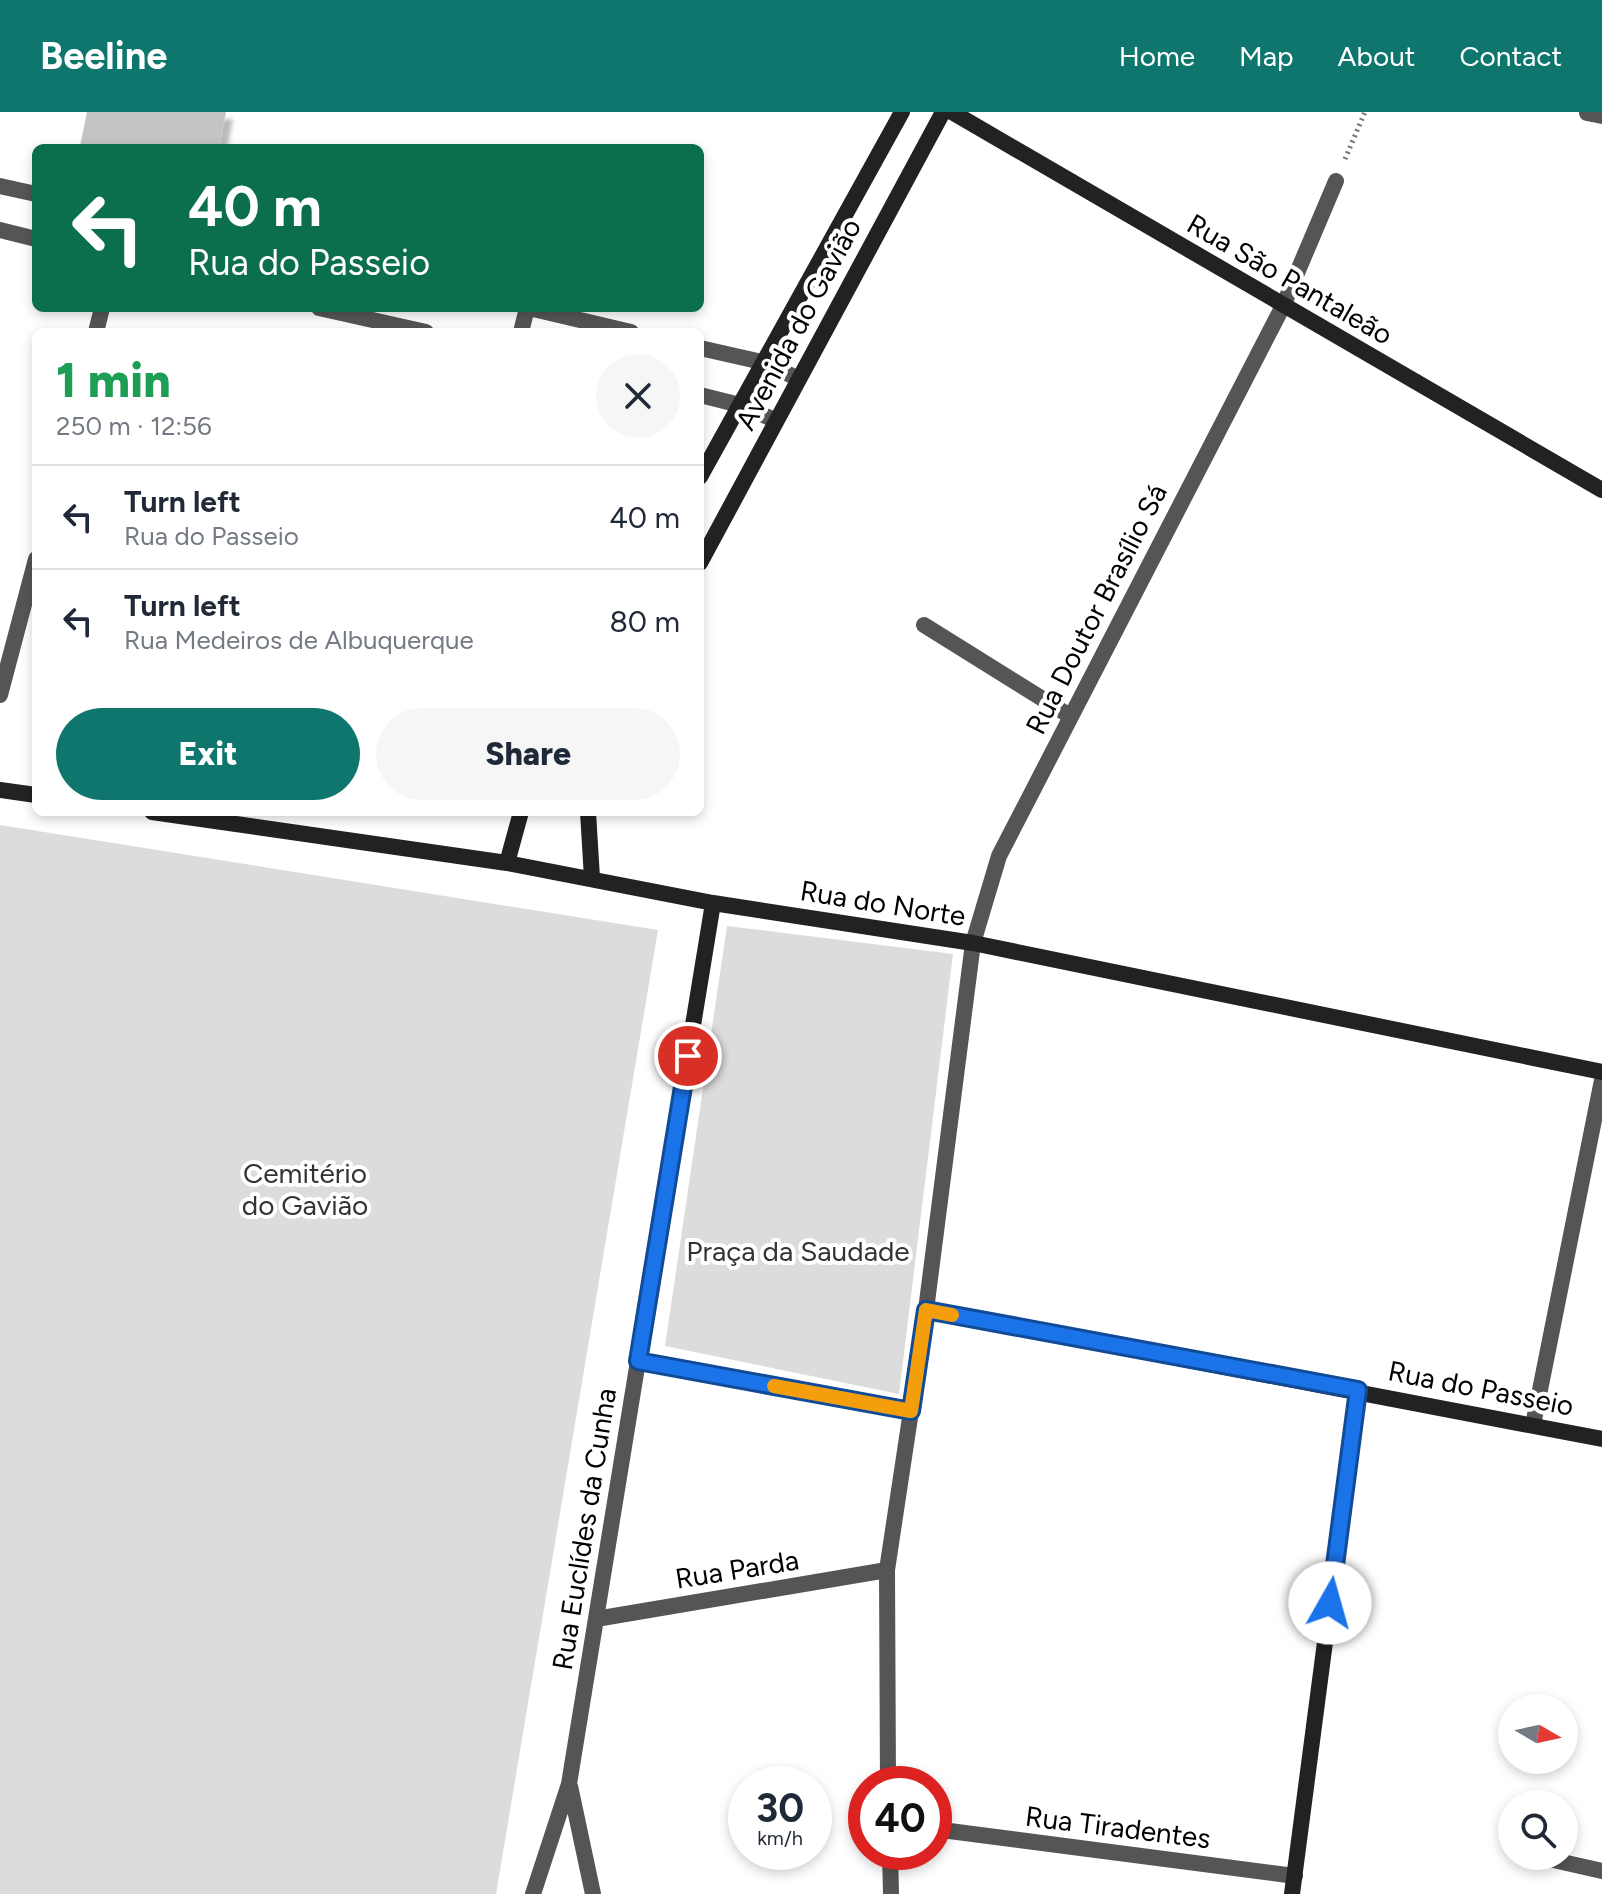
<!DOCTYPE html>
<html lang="en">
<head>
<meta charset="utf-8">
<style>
	:root { --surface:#fff; --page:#f6f6f7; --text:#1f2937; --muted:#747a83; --line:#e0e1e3; --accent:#0f766e }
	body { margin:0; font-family:Figtree,sans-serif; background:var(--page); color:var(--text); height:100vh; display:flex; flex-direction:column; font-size:30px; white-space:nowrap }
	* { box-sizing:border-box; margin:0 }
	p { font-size:26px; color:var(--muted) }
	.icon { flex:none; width:44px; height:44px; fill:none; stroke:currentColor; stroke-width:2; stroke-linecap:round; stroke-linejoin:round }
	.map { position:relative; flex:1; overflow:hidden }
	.drawer { position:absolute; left:32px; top:216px; width:672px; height:488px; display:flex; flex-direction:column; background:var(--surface); border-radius:12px; box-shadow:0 4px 12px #0003 }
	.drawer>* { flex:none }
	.top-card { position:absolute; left:32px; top:32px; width:672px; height:168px; border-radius:12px; box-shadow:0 4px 12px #0003; background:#0b6e4f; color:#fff; overflow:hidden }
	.needle { width:52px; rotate:99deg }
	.buttons { position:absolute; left:1498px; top:1582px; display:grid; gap:16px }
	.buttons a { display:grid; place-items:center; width:80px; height:80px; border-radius:50%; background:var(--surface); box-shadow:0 4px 12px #0003; font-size:40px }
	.speed { position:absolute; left:728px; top:1654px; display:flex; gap:16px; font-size:40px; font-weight:700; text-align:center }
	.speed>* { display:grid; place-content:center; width:104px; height:104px; border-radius:50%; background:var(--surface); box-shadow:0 4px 12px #0003; line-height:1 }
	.speed small { font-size:20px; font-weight:400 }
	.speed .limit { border:12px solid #d22; background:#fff; color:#111 }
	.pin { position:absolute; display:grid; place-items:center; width:68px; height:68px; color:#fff; margin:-34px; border:4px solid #fff; border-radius:50%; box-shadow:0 2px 8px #0007 }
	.me { position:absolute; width:88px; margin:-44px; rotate:7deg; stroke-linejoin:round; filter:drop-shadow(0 0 6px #0008) }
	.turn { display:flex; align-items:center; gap:28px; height:168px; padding:0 24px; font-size:36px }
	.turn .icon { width:104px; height:104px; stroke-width:2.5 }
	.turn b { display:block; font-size:56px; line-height:68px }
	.round { display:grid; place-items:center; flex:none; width:84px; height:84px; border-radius:42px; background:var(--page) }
	.head { display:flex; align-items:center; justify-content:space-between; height:136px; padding:0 24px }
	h1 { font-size:48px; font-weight:800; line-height:60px; color:#1e9e55 }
	.primary-button { display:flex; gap:16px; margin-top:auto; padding:16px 24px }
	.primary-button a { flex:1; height:92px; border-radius:48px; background:var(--accent); color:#fff; font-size:32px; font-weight:800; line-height:92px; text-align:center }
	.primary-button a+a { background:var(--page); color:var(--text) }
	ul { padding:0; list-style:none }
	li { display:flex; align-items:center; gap:24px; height:104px; padding:0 24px; border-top:2px solid var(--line) }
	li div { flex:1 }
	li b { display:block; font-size:30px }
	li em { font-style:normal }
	header { display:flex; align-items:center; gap:48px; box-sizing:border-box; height:112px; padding:0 40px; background:var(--accent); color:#fff }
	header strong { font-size:38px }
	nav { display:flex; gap:44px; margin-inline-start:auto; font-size:28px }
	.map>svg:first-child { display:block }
	.green { fill:#dcdcdc }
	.building { fill:#c4c4c4; filter:url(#shadow) }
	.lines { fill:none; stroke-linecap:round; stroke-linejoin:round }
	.path { stroke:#777; stroke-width:5; stroke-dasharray:2 4; stroke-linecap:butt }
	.street { stroke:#555; stroke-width:16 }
	.secondary { stroke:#222; stroke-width:16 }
	.route-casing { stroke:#114b97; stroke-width:20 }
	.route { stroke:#1a73e8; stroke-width:14 }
	.slow { stroke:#f59e0b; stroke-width:14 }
	.labels { text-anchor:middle; stroke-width:8; stroke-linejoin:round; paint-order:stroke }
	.street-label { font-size:28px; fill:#000; stroke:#fff }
	.park-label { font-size:28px; fill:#333; stroke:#fff }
</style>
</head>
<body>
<header>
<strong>Beeline</strong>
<nav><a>Home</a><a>Map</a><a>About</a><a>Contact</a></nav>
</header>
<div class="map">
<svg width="1602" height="1782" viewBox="0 0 1602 1782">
	<defs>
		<filter id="shadow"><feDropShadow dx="7" dy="7" stdDeviation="2" flood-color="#0004"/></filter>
	</defs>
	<rect width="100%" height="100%" fill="#fff"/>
	<!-- green -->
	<path class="green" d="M 0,713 L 658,818 L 496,1782 L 0,1782 Z
		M 727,814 L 953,842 L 899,1282 L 665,1234 Z"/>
	<!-- building -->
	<path class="building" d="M 87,0 L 226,0 L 219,36 L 80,34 Z"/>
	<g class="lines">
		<!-- path -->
		<path class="path" d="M 1345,47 L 1365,0"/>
		<!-- street -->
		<path class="street" d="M 1587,1 L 1602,4
			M 0,74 L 36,82
			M 0,118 L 36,127
			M 319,196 L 426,220
			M 529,196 L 631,220
			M 96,220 L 102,196
			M 521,220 L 527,196
			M 700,236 L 762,250 L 797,266
			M 700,283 L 740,293 L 775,308
			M 924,513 L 1070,604
			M 0,583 L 36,447
			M 926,1198 L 973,831 L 999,744 L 1283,194 L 1336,69
			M 1533,1313 L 1602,968
			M 596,1507 L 887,1458
			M 888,1672 L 887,1458 L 911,1299
			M 570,1674 L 593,1782
			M 934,1717 L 1295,1764
			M 890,1740 L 891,1782
			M 1549,1747 L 1602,1759
			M 533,1782 L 569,1672 L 638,1249"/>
		<!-- secondary -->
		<path class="secondary" d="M 952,0 L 1602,378
			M 700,365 L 902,0
			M 700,451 L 943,0
			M 0,678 L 36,683
			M 152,700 L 507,751 L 713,791 L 973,831 L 1602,960
			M 588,700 L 592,766
			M 507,751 L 521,700
			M 713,791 L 638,1249 L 911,1299 L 926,1198 L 1602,1327
			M 1292,1782 L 1358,1278"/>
	</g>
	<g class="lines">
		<!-- route casing -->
		<g class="route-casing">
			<path id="route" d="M 688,944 L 638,1249 L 911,1299 L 926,1198 L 1358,1278 L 1330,1491"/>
		</g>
		<!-- route -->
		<use href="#route" class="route"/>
		<!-- slow -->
		<path class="slow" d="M 774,1274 L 911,1299 L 926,1198 L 952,1203"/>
	</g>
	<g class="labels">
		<!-- street labels -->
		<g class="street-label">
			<text transform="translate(1290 167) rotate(30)" y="10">Rua São Pantaleão</text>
			<text transform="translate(798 212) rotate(-62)" y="10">Avenida do Gavião</text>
			<text transform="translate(1096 497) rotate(-63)" y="10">Rua Doutor Brasílio Sá</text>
			<text transform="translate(883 791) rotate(9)" y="10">Rua do Norte</text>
			<text transform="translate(1481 1276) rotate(11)" y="10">Rua do Passeio</text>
			<text transform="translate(584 1417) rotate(-81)" y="10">Rua Euclídes da Cunha</text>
			<text transform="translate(737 1457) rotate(-9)" y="10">Rua Parda</text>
			<text transform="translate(1118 1715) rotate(7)" y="10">Rua Tiradentes</text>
		</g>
		<!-- park labels -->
		<g class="park-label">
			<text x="305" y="1071">Cemitério<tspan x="305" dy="32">do Gavião</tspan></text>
			<text x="798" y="1149">Praça da Saudade</text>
		</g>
	</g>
</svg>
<div class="buttons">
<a><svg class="needle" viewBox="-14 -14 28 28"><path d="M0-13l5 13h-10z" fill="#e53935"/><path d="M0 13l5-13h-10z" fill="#747a83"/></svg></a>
<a><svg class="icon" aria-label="search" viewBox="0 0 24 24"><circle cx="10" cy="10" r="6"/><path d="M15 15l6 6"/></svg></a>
</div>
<div class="speed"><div>30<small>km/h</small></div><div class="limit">40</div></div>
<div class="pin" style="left:688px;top:944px;background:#d93025"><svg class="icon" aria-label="arrive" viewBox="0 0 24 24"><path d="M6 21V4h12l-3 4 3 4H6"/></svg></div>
<svg class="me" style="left:1330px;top:1491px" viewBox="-20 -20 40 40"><circle r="19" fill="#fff"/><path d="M0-13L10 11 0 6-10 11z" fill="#1a73e8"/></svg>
<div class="top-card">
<div class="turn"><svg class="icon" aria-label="left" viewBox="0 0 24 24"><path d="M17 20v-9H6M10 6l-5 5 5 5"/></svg><div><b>40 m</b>Rua do Passeio</div></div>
</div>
<section class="drawer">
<div class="head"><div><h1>1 min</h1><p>250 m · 12:56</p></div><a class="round"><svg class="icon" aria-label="close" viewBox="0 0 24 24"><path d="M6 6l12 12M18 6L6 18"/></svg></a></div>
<ul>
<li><svg class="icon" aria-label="left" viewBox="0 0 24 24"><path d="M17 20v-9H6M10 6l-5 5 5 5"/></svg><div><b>Turn left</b><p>Rua do Passeio</p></div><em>40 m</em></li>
<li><svg class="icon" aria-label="left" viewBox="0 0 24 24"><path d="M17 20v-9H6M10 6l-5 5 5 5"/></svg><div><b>Turn left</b><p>Rua Medeiros de Albuquerque</p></div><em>80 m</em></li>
</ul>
<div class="primary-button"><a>Exit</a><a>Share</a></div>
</section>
</div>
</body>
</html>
